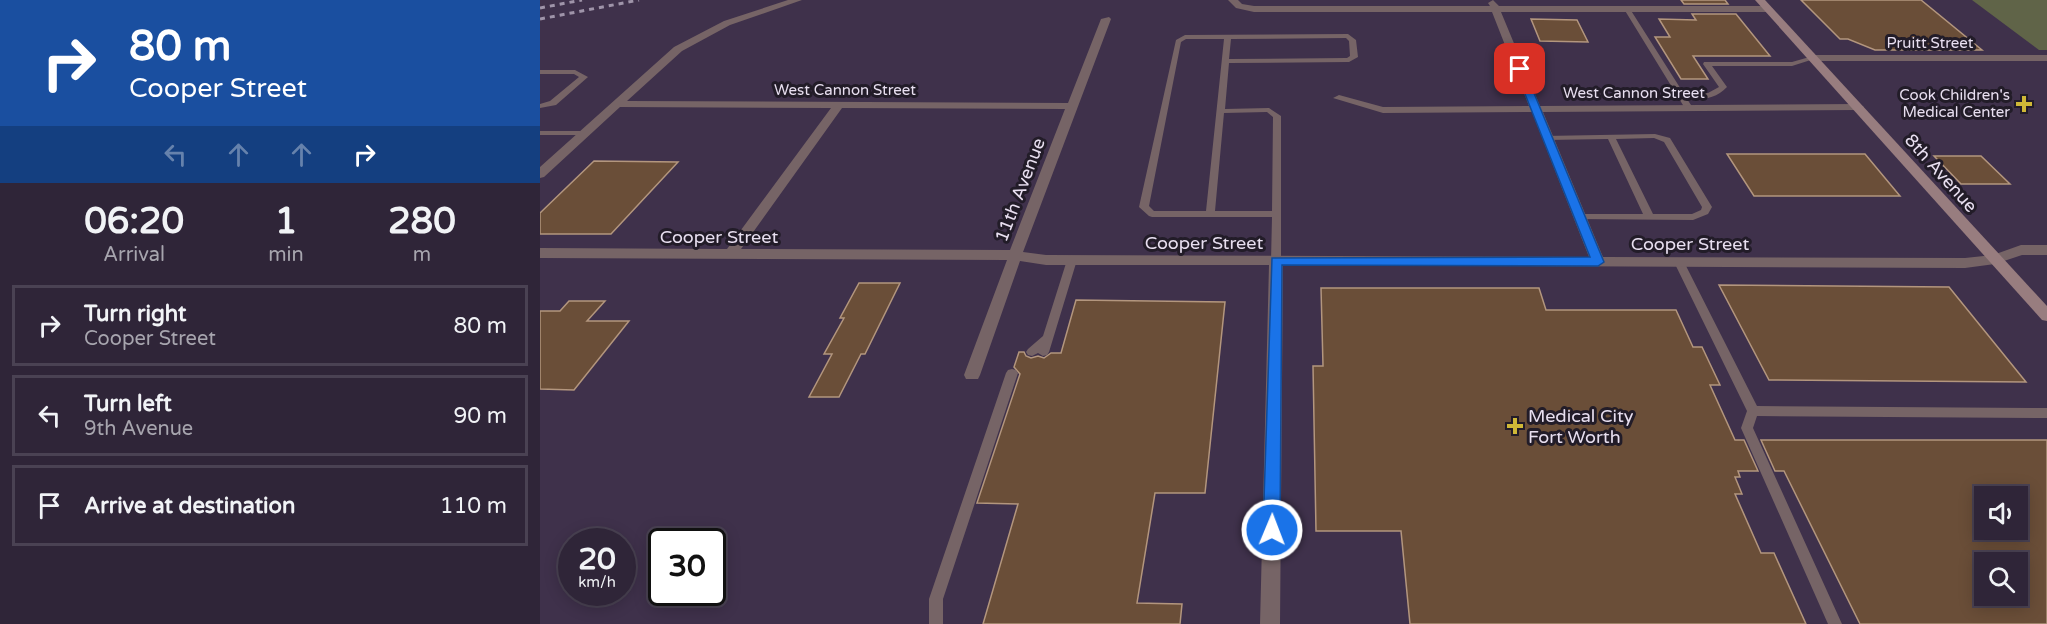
<!DOCTYPE html>
<html lang="en">
<head>
<meta charset="utf-8">
<style>
	:root { --surface:#2f2538; --page:#372d40; --text:#f1f3f6; --muted:#a7a5ae; --line:#4a4253 }
	body { margin:0; font-family:"Varela Round",sans-serif; background:var(--page); color:var(--text); height:100vh; display:flex; flex-direction:column; font-size:22px; white-space:nowrap }
	* { box-sizing:border-box; margin:0 }
	p { font-size:20px; color:var(--muted) }
	.icon { flex:none; width:33px; height:33px; fill:none; stroke:currentColor; stroke-width:2; stroke-linecap:round; stroke-linejoin:round }
	.map { position:relative; flex:1; overflow:hidden }
	.panel { display:flex; flex-direction:column; background:var(--surface); width:540px }
	.panel>* { flex:none }
	.guide { background:#1a4fa0; color:#fff; overflow:hidden }
	.controls { position:absolute; left:1434px; top:486px; display:grid; gap:12px }
	.controls a { display:grid; place-items:center; width:54px; height:54px; border-radius:0px; background:var(--surface); box-shadow:0 3px 15px #0003,0 0 0 2px var(--line); font-size:30px }
	.speed { position:absolute; left:18px; top:528px; display:flex; gap:12px; font-size:30px; font-weight:700; text-align:center }
	.speed>* { display:grid; place-content:center; width:78px; height:78px; border-radius:50%; background:var(--surface); box-shadow:0 3px 15px #0003,0 0 0 2px var(--line); line-height:1 }
	.speed small { font-size:15px; font-weight:400 }
	.speed .limit { border:3px solid #111; border-radius:9px; background:#fff; color:#111 }
	.pin { position:absolute; display:grid; place-items:center; width:51px; height:51px; color:#fff; margin:-26px; border-radius:12px; box-shadow:0 3px 9px #0006 }
	.me { position:absolute; width:66px; margin:-33px; rotate:1deg; stroke-linejoin:round; filter:drop-shadow(0 0 4px #0008) }
	.turn { display:flex; align-items:center; gap:21px; height:126px; padding:0 30px; font-size:27px }
	.turn .icon { width:78px; height:78px; stroke-width:2.5 }
	.turn b { display:block; font-size:42px; line-height:51px }
	.lanes { display:flex; align-items:center; height:57px; padding:0 30px; background:#0003; justify-content:center; gap:30px; direction:ltr }
	.lanes .off { opacity:.35 }
	.eta { display:flex; justify-content:space-evenly; align-items:center; height:102px; text-align:center }
	.eta b { font-size:36px; font-weight:800; line-height:42px }
	ul { padding:0; list-style:none }
	li { display:flex; align-items:center; gap:18px; height:81px; margin:0 12px 9px; padding:0 18px; border:3px solid var(--line); border-radius:0px }
	li div { flex:1 }
	li b { display:block; font-size:22px }
	li em { font-style:normal }
	main { display:flex; flex:1; min-height:0 }
	.map>svg:first-child { display:block }
	.green { fill:#606448 }
	.building { fill:#6a4e38; stroke:#b3967e; stroke-width:1.5; fill-rule:evenodd }
	.lines { fill:none; stroke-linecap:round; stroke-linejoin:round }
	.lane { fill:#766466; fill-rule:evenodd }
	.street { fill:#766466; fill-rule:evenodd }
	.secondary { fill:#987d7f; fill-rule:evenodd }
	.rail { stroke:#9f94a9; stroke-width:3; stroke-dasharray:5 5; stroke-linecap:butt }
	.route { fill:#1a73e8; stroke:#114b97; stroke-width:1.5 }
	.poi-dot { fill:#cfb837; stroke:#221c28; stroke-width:2 }
	.labels { text-anchor:middle; stroke-width:6; stroke-linejoin:round; paint-order:stroke }
	.far-street-label { font-size:15px; fill:#e8dff0; stroke:#221c28 }
	.far-poi-label { font-size:15px; fill:#e8dff0; stroke:#221c28; text-anchor:end }
	.street-label { font-size:18px; fill:#e8dff0; stroke:#221c28 }
	.poi-label { font-size:18px; fill:#e8dff0; stroke:#221c28; text-anchor:start }
</style>
</head>
<body>
<main>
<section class="panel">
<div class="guide">
<div class="turn"><svg class="icon" aria-label="right" viewBox="0 0 24 24"><path d="M7 20v-9h11M14 6l5 5-5 5"/></svg><div><b>80 m</b>Cooper Street</div></div>
<div class="lanes"><svg class="icon off" aria-label="left" viewBox="0 0 24 24"><path d="M17 20v-9H6M10 6l-5 5 5 5"/></svg><svg class="icon off" aria-label="ahead" viewBox="0 0 24 24"><path d="M12 20V5M6 11l6-6 6 6"/></svg><svg class="icon off" aria-label="ahead" viewBox="0 0 24 24"><path d="M12 20V5M6 11l6-6 6 6"/></svg><svg class="icon" aria-label="right" viewBox="0 0 24 24"><path d="M7 20v-9h11M14 6l5 5-5 5"/></svg></div>
</div>
<div class="eta">
<div><b>06:20</b><p>Arrival</p></div>
<div><b>1</b><p>min</p></div>
<div><b>280</b><p>m</p></div>
</div>
<ul>
<li><svg class="icon" aria-label="right" viewBox="0 0 24 24"><path d="M7 20v-9h11M14 6l5 5-5 5"/></svg><div><b>Turn right</b><p>Cooper Street</p></div><em>80 m</em></li>
<li><svg class="icon" aria-label="left" viewBox="0 0 24 24"><path d="M17 20v-9H6M10 6l-5 5 5 5"/></svg><div><b>Turn left</b><p>9th Avenue</p></div><em>90 m</em></li>
<li><svg class="icon" aria-label="arrive" viewBox="0 0 24 24"><path d="M6 21V4h12l-3 4 3 4H6"/></svg><div><b>Arrive at destination</b></div><em>110 m</em></li>
</ul>
</section>
<div class="map">
<svg width="1507" height="624" viewBox="0 0 1507 624">
	<rect width="100%" height="100%" fill="#3f314b"/>
	<!-- green -->
	<path class="green" d="M 1432,0 L 1507,0 L 1507,50 L 1499,50 Z"/>
	<!-- building -->
	<path class="building" d="M 1141,0 L 1185,0 L 1188,4 L 1144,4 Z
		M 1261,0 L 1381,0 L 1442,50 L 1335,50 L 1308,39 L 1300,39 Z
		M 1152,14 L 1196,14 L 1230,56 L 1153,56 L 1168,79 L 1141,79 L 1115,37 L 1130,37 L 1119,19 L 1156,20 Z
		M 991,19 L 1037,20 L 1048,42 L 1000,41 Z
		M 1187,154 L 1325,154 L 1360,196 L 1214,196 Z
		M 1394,156 L 1441,156 L 1470,184 L 1421,184 Z
		M 54,161 L 138,162 L 71,234 L 0,234 L 0,213 Z
		M 319,283 L 360,283 L 325,354 L 321,354 L 299,397 L 269,397 L 292,354 L 284,354 L 304,318 L 300,318 Z
		M 1179,285 L 1409,287 L 1486,382 L 1229,380 Z
		M 781,288 L 999,288 L 1006,310 L 1136,310 L 1153,347 L 1162,347 L 1180,385 L 1170,385 L 1195,440 L 1204,440 L 1218,471 L 1198,471 L 1200,477 L 1195,477 L 1202,494 L 1195,494 L 1221,553 L 1234,553 L 1266,624 L 870,624 L 861,531 L 776,531 L 773,366 L 783,366 Z
		M 536,300 L 685,302 L 665,493 L 615,493 L 597,603 L 642,604 L 640,624 L 443,624 L 478,504 L 437,503 L 480,374 L 474,367 L 479,352 L 484,352 L 486,356 L 491,358 L 498,356 L 504,358 L 511,353 L 521,353 Z
		M 29,301 L 65,301 L 47,321 L 89,321 L 34,390 L 0,389 L 0,311 L 20,311 Z
		M 1221,440 L 1507,440 L 1507,624 L 1320,624 L 1244,471 L 1235,471 ZM 1444,496 L 1478,496 L 1478,530 L 1444,530 ZM 1444,562 L 1478,562 L 1478,596 L 1444,596 Z"/>
	<g class="lines">
		<!-- lane -->
		<path class="lane" d="M 1085,8 L 1090,9 L 1144,94 L 1168,93 L 1179,87 L 1163,64 L 1164,62 L 1252,62 L 1273,56 L 1277,58 L 1252,66 L 1172,66 L 1187,87 C 1176,99 1162,100 1147,99 L 1153,108 L 1149,110 L 1146,110 L 1084,9 Z
			M 808,34 L 816,40 L 818,57 L 809,62 L 689,63 L 685,109 L 729,108 L 741,116 L 741,261 L 739,263 L 736,264 L 731,261 L 732,217 L 612,217 L 609,216 L 599,207 L 636,40 L 645,35 ZM 806,38 L 809,41 L 810,56 L 807,58 L 689,59 L 691,39 ZM 646,39 L 684,39 L 666,211 L 614,211 L 609,206 L 641,42 ZM 727,112 L 733,117 L 732,211 L 675,211 L 684,113 Z
			M 0,70 L 35,70 L 48,77 L 16,105 L 0,108 L 0,104 L 10,101 L 39,77 L 34,74 L 0,74 Z
			M 0,131 L 44,131 L 48,133 L 44,135 L 0,135 Z
			M 1115,134 L 1130,138 L 1172,207 L 1168,214 L 1153,220 L 1036,219 L 1034,217 L 1036,215 L 1039,214 L 1103,214 L 1068,139 L 1007,140 L 1004,140 L 1004,136 ZM 1114,138 L 1124,142 L 1162,207 L 1161,210 L 1152,214 L 1113,214 L 1076,139 Z
			M 532,257 L 537,260 L 509,352 L 507,355 L 503,356 L 498,353 L 492,356 L 488,355 L 486,352 L 488,349 L 503,336 L 527,260 Z
			M 1139,259 L 1144,262 L 1217,406 L 1507,408 L 1507,418 L 1217,416 L 1213,428 L 1302,624 L 1288,624 L 1201,428 L 1207,411 L 1134,262 Z
			M 472,369 L 476,370 L 478,373 L 403,599 L 403,624 L 389,624 L 389,599 L 466,373 L 468,370 Z"/>
		<!-- street -->
		<path class="street" d="M 248,0 L 262,0 L 190,25 L 142,51 L 87,101 L 528,103 L 561,19 L 569,17 L 571,19 L 483,252 L 506,255 L 1049,257 L 992,112 L 843,113 L 793,98 L 799,95 L 843,107 L 989,106 L 952,12 L 714,12 L 696,8 L 688,0 L 698,0 L 702,4 L 714,6 L 950,6 L 948,3 L 953,0 L 959,6 L 1228,6 L 1233,9 L 1228,12 L 961,12 L 1000,106 L 1318,104 L 1324,107 L 1318,110 L 1003,112 L 1063,257 L 1425,258 L 1453,255 L 1481,245 L 1507,245 L 1507,255 L 1482,255 L 1455,264 L 1425,268 L 743,265 L 740,624 L 720,624 L 729,265 L 506,265 L 480,261 L 440,375 L 438,379 L 426,379 L 424,375 L 467,260 L 0,258 L 0,248 L 187,249 L 291,108 L 80,107 L 4,177 L 0,178 L 0,167 L 134,47 L 184,21 ZM 302,108 L 525,109 L 470,250 L 201,249 Z
			M 1507,55 L 1507,61 L 1273,61 L 1268,58 L 1273,55 Z"/>
		<!-- secondary -->
		<path class="secondary" d="M 1215,0 L 1225,0 L 1507,306 L 1507,321 L 1502,320 Z"/>
		<!-- rail -->
		<path class="rail" d="M 0,8 L 42,0
			M 0,19 L 99,0"/>
	</g>
	<!-- route -->
	<path class="route" d="M 980,66 L 984,69 L 1064,262 L 1058,266 L 742,265 L 740,530 L 738,535 L 732,537 L 725,535 L 723,530 L 732,258 L 1050,257 L 975,69 Z"/>
	<!-- markers -->
	<g class="poi-dot">
		<path d="M1481 95h6v6h6v6h-6v6h-6v-6h-6v-6h6z"/>
		<path d="M972 417h6v6h6v6h-6v6h-6v-6h-6v-6h6z"/>
	</g>
	<g class="labels">
		<!-- far-street labels -->
		<g class="far-street-label">
			<text x="1390" y="48">Pruitt Street</text>
			<text x="305" y="95">West Cannon Street</text>
			<text x="1094" y="98">West Cannon Street</text>
		</g>
		<!-- far-poi labels -->
		<g class="far-poi-label">
			<text x="1470" y="100">Cook Children's<tspan x="1470" dy="17">Medical Center</tspan></text>
		</g>
		<!-- street labels -->
		<g class="street-label">
			<text transform="translate(1401 173) rotate(48)" y="6">8th Avenue</text>
			<text transform="translate(480 190) rotate(-69)" y="6">11th Avenue</text>
			<text x="179" y="243">Cooper Street</text>
			<text x="664" y="249">Cooper Street</text>
			<text x="1150" y="250">Cooper Street</text>
		</g>
		<!-- poi labels -->
		<g class="poi-label">
			<text x="988" y="422">Medical City<tspan x="988" dy="21">Fort Worth</tspan></text>
		</g>
	</g>
</svg>
<div class="controls">
<a><svg class="icon" aria-label="sound" viewBox="0 0 24 24"><path d="M4 9h4l5-4v14l-5-4H4zM17 9q2 3 0 6"/></svg></a>
<a><svg class="icon" aria-label="search" viewBox="0 0 24 24"><circle cx="10" cy="10" r="6"/><path d="M15 15l6 6"/></svg></a>
</div>
<div class="speed"><div>20<small>km/h</small></div><div class="limit">30</div></div>
<div class="pin" style="left:980px;top:69px;background:#d93025"><svg class="icon" aria-label="arrive" viewBox="0 0 24 24"><path d="M6 21V4h12l-3 4 3 4H6"/></svg></div>
<svg class="me" style="left:732px;top:530px" viewBox="-20 -20 40 40"><circle r="17" fill="#1a73e8" stroke="#fff" stroke-width="3"/><path d="M0-11L8 9 0 5-8 9z" fill="#fff"/></svg>
</div>
</main>
</body>
</html>
